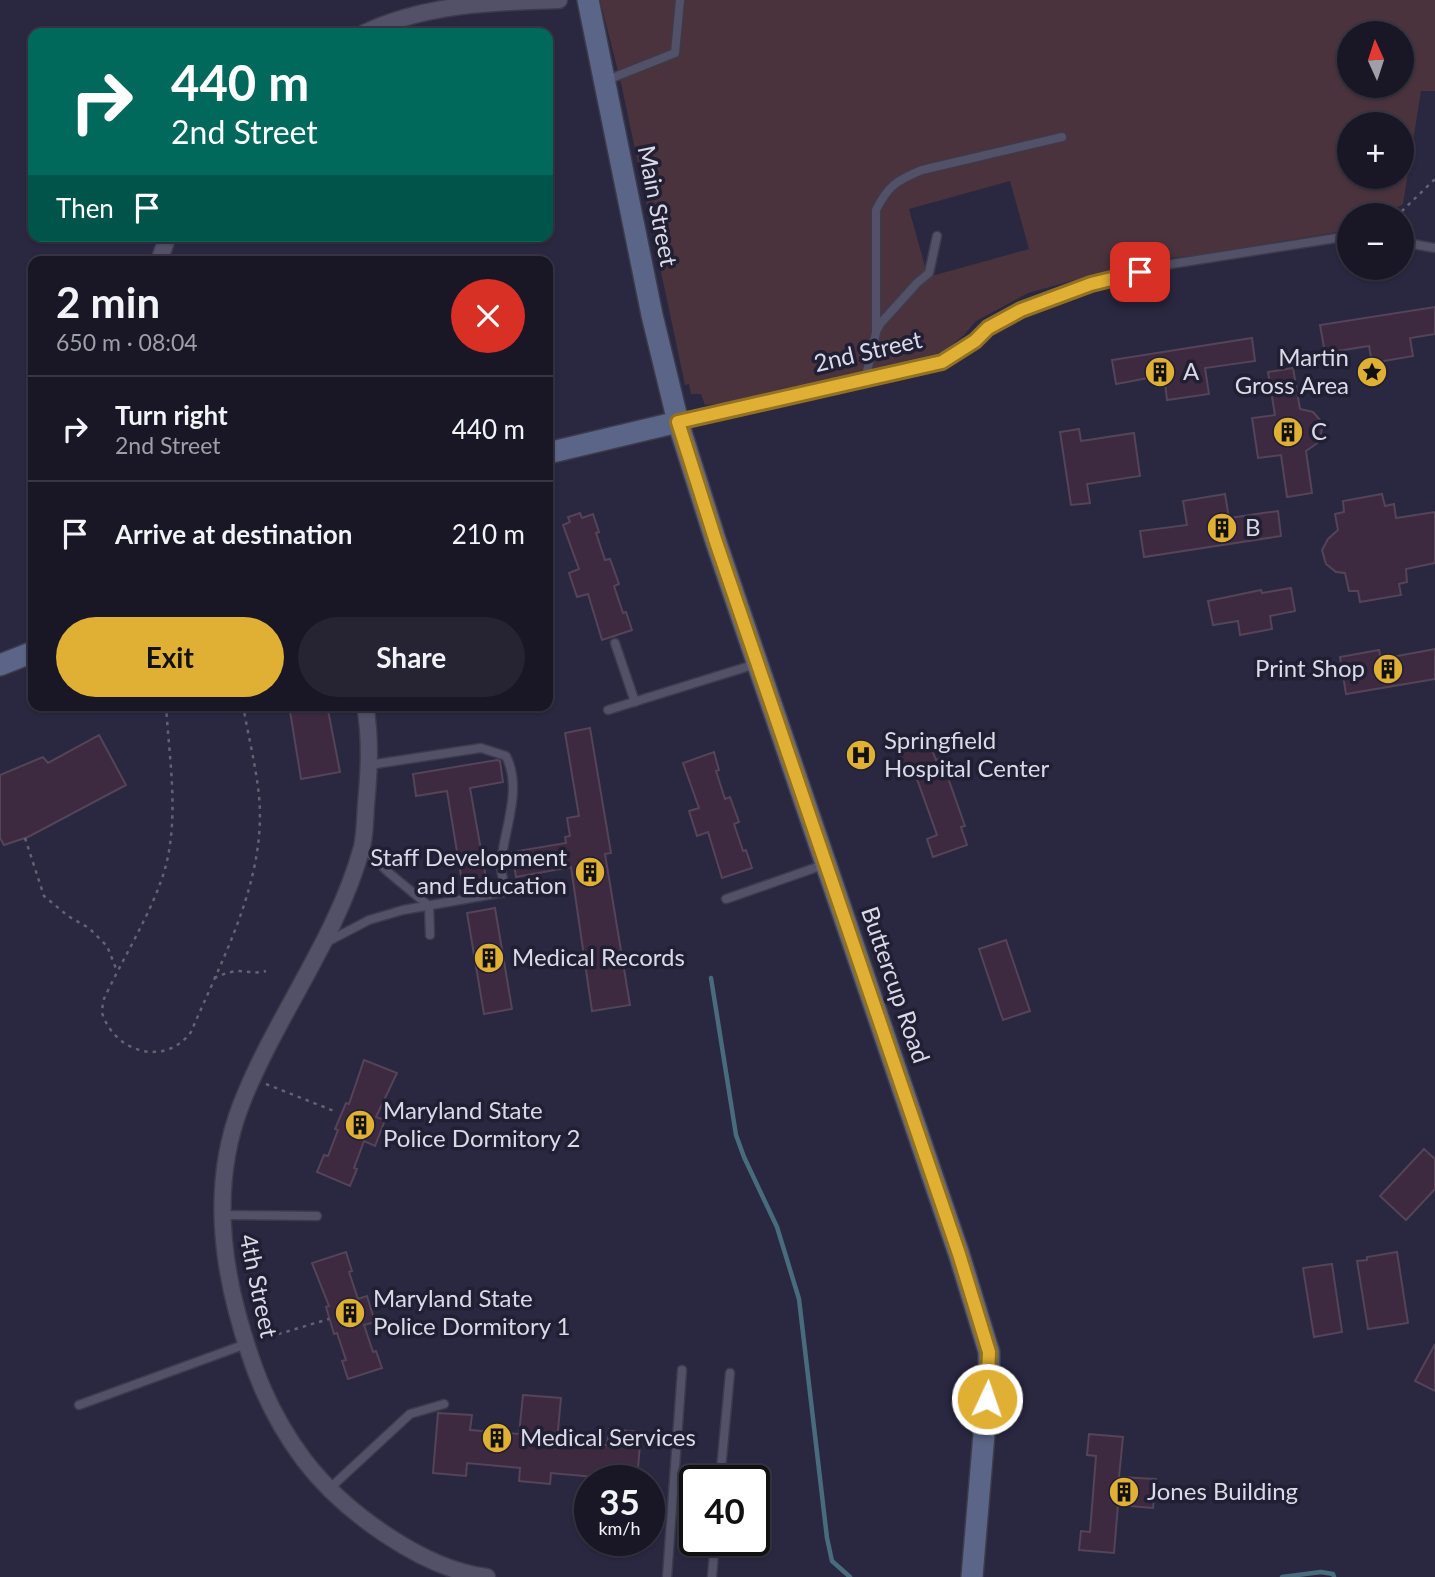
<!DOCTYPE html>
<html lang="en">
<head>
<meta charset="utf-8">
<style>
	:root { --surface:#191726; --page:#262432; --text:#f1f3f6; --muted:#9f9fa7; --line:#373643; --accent:#e0b034 }
	body { margin:0; font-family:Lato,sans-serif; background:var(--page); color:var(--text); height:100vh; display:flex; flex-direction:column; font-size:26px; white-space:nowrap }
	* { box-sizing:border-box; margin:0 }
	p { font-size:23px; color:var(--muted) }
	.icon { flex:none; width:38px; height:38px; fill:none; stroke:currentColor; stroke-width:2; stroke-linecap:round; stroke-linejoin:round }
	.map { position:relative; flex:1; overflow:hidden }
	.side { position:absolute; left:28px; top:256px; width:525px; height:455px; display:flex; flex-direction:column; background:var(--surface); border-radius:14px; box-shadow:0 2px 5px #0004,0 0 0 2px var(--line) }
	.side>* { flex:none }
	.banner { position:absolute; left:28px; top:28px; width:525px; height:214px; border-radius:14px; box-shadow:0 2px 5px #0004,0 0 0 2px var(--line); background:#00695c; color:#fff; overflow:hidden }
	.needle { width:46px; rotate:357deg }
	.controls { position:absolute; left:1337px; top:21px; display:grid; gap:14px }
	.controls a { display:grid; place-items:center; width:77px; height:77px; border-radius:50%; background:var(--surface); box-shadow:0 2px 5px #0004,0 0 0 2px var(--line); font-size:35px }
	.speed { position:absolute; left:574px; top:1465px; display:flex; gap:14px; font-size:35px; font-weight:700; text-align:center }
	.speed>* { display:grid; place-content:center; width:91px; height:91px; border-radius:50%; background:var(--surface); box-shadow:0 2px 5px #0004,0 0 0 2px var(--line); line-height:1 }
	.speed small { font-size:18px; font-weight:400 }
	.speed .limit { border:4px solid #111; border-radius:10px; background:#fff; color:#111 }
	.pin { position:absolute; display:grid; place-items:center; width:60px; height:60px; color:#fff; margin:-30px; border-radius:14px; box-shadow:0 4px 10px #0006 }
	.me { position:absolute; width:77px; margin:-38px; rotate:3deg; stroke-linejoin:round; filter:drop-shadow(0 0 5px #0008) }
	.turn { display:flex; align-items:center; gap:24px; height:147px; padding:0 28px; font-size:32px }
	.turn .icon { width:91px; height:91px; stroke-width:2.5 }
	.turn b { display:block; font-size:49px; line-height:60px }
	.then { display:flex; align-items:center; height:66px; padding:0 28px; background:#0003; gap:14px; font-size:26px }
	.round { display:grid; place-items:center; flex:none; width:74px; height:74px; border-radius:37px; background:var(--page) }
	.overview { display:flex; align-items:center; justify-content:space-between; height:119px; padding:0 28px }
	h1 { font-size:42px; font-weight:700; line-height:52px }
	.primary-button { display:flex; gap:14px; margin-top:auto; padding:14px 28px }
	.primary-button a { flex:1; height:80px; border-radius:42px; background:var(--accent); color:#111; font-size:28px; font-weight:700; line-height:80px; text-align:center }
	.primary-button a+a { background:var(--page); color:var(--text) }
	ul { padding:0; list-style:none }
	li { display:flex; align-items:center; gap:21px; height:105px; padding:0 28px; border-top:2px solid var(--line) }
	li div { flex:1 }
	li b { display:block; font-size:26px }
	li em { font-style:normal }
	.map>svg:first-child { display:block }
	.built { fill:#2a2741; fill-rule:evenodd }
	.green { fill:#4a333d; fill-rule:evenodd }
	.lines { fill:none; stroke-linecap:round; stroke-linejoin:round }
	.stream { stroke:#486c7b; stroke-width:4.5 }
	.building { fill:#3d2a41; stroke:#544457; stroke-width:2 }
	.lane-casing { stroke:#3d3b4b; stroke-width:11 }
	.street-casing { stroke:#3d3b4b; stroke-width:19 }
	.secondary-casing { stroke:#3d3b4b; stroke-width:24 }
	.path { stroke:#636273; stroke-width:2.5; stroke-dasharray:3.5 5; stroke-linecap:butt }
	.lane { stroke:#535167; stroke-width:8 }
	.street { stroke:#535167; stroke-width:16 }
	.secondary { stroke:#5a6587; stroke-width:21 }
	.route-casing { stroke:#927222; stroke-width:18 }
	.route { stroke:#e0b034; stroke-width:12 }
	.labels { text-anchor:middle; stroke-width:7; stroke-linejoin:round; paint-order:stroke }
	.street-label { font-size:24px; fill:#dad9e7; stroke:#211f33 }
	.poi-label { font-size:24px; fill:#dad9e7; stroke:#211f33; text-anchor:start }
</style>
</head>
<body>
<div class="map">
<svg width="1435" height="1577" viewBox="0 0 1435 1577">
	<rect width="100%" height="100%" fill="#211f33"/>
	<!-- built -->
	<path class="built" d="M 0,0 L 1435,0 L 1435,1577 L 0,1577 ZM 33,33 L 548,33 L 548,236 L 33,236 ZM 1349,33 L 1402,33 L 1402,86 L 1349,86 ZM 1349,124 L 1402,124 L 1402,177 L 1349,177 ZM 1349,215 L 1402,215 L 1402,268 L 1349,268 ZM 33,261 L 548,261 L 548,705 L 33,705 ZM 590,1480 L 649,1480 L 649,1540 L 590,1540 ZM 695,1480 L 754,1480 L 754,1540 L 695,1540 Z"/>
	<!-- green -->
	<path class="green" d="M 600,0 L 1435,0 L 1435,91 L 1421,91 L 1403,204 C 1383,217 1372,215 1349,215 L 1349,230 L 1197,255 L 1148,260 L 1028,293 L 976,321 L 964,335 L 943,352 L 734,402 L 705,405 L 701,394 L 691,394 L 689,384 L 685,385 L 621,83 ZM 1349,33 L 1402,33 L 1402,86 L 1349,86 ZM 1349,124 L 1402,124 L 1402,177 L 1349,177 ZM 1010,181 L 1029,249 L 928,277 L 909,209 Z"/>
	<g class="lines">
		<!-- stream -->
		<path class="stream" d="M 711,978 L 736,1135 L 744,1157 L 777,1227 L 799,1299 L 827,1538 L 832,1561 L 850,1577
			M 1282,1577 L 1321,1572 L 1333,1574 L 1334,1577"/>
	</g>
	<!-- building -->
	<path class="building" d="M 1435,307 L 1435,334 L 1410,338 L 1413,356 L 1372,363 L 1369,346 L 1325,353 L 1320,325 Z
		M 1252,338 L 1255,361 L 1205,368 L 1209,394 L 1167,400 L 1164,375 L 1116,384 L 1112,360 Z
		M 1293,368 L 1300,409 L 1313,412 L 1321,421 L 1322,429 L 1319,442 L 1306,451 L 1312,493 L 1287,497 L 1281,455 L 1258,458 L 1252,418 L 1275,415 L 1268,372 Z
		M 1079,429 L 1081,441 L 1134,433 L 1140,476 L 1087,484 L 1090,503 L 1071,505 L 1060,432 Z
		M 1225,494 L 1229,518 L 1278,511 L 1281,536 L 1144,557 L 1140,531 L 1187,525 L 1183,501 Z
		M 1382,494 L 1385,506 L 1394,504 L 1396,518 L 1435,512 L 1435,563 L 1406,569 L 1407,582 L 1399,584 L 1401,595 L 1360,602 L 1358,591 L 1349,591 L 1345,573 L 1336,572 L 1326,564 L 1322,550 L 1328,539 L 1338,530 L 1335,514 L 1344,512 L 1343,501 Z
		M 580,513 L 582,518 L 593,514 L 599,532 L 596,533 L 605,560 L 610,559 L 619,584 L 614,586 L 623,613 L 626,612 L 632,630 L 602,640 L 588,594 L 577,597 L 569,573 L 579,569 L 563,525 L 570,522 L 568,517 Z
		M 1291,588 L 1295,611 L 1270,616 L 1272,629 L 1240,635 L 1238,621 L 1213,625 L 1208,601 L 1261,590 L 1262,593 Z
		M 1435,649 L 1435,679 L 1346,694 L 1340,657 L 1379,650 L 1381,659 Z
		M 289,705 L 327,705 L 340,772 L 301,779 Z
		M 590,728 L 611,853 L 605,854 L 630,1005 L 592,1011 L 571,867 L 516,877 L 512,852 L 566,843 L 565,837 L 570,836 L 567,818 L 579,816 L 565,733 Z
		M 99,735 L 126,785 L 28,837 L 4,845 L 0,838 L 0,775 L 43,757 L 48,763 Z
		M 929,742 L 936,760 L 941,758 L 965,826 L 961,827 L 967,845 L 933,857 L 927,839 L 937,835 L 913,768 L 906,770 L 899,753 Z
		M 714,752 L 719,770 L 716,771 L 725,799 L 730,797 L 739,822 L 734,824 L 743,851 L 746,850 L 752,868 L 722,878 L 708,832 L 697,836 L 689,811 L 699,808 L 683,763 Z
		M 497,760 L 500,761 L 503,782 L 470,788 L 487,884 L 463,888 L 447,791 L 416,796 L 413,774 Z
		M 495,908 L 512,1009 L 484,1014 L 467,913 Z
		M 1006,940 L 1030,1011 L 1003,1020 L 979,949 Z
		M 364,1060 L 397,1073 L 376,1117 L 385,1120 L 375,1146 L 364,1141 L 354,1168 L 357,1169 L 350,1186 L 317,1172 L 324,1155 L 328,1156 L 338,1130 L 335,1129 L 346,1103 L 349,1104 Z
		M 1424,1149 L 1435,1159 L 1435,1189 L 1406,1220 L 1380,1196 Z
		M 346,1252 L 352,1271 L 349,1272 L 358,1299 L 367,1296 L 375,1322 L 364,1325 L 373,1352 L 376,1351 L 382,1368 L 348,1379 L 342,1361 L 346,1360 L 337,1333 L 334,1334 L 326,1307 L 329,1306 L 312,1263 Z
		M 1397,1252 L 1408,1323 L 1368,1329 L 1357,1261 L 1367,1260 L 1367,1257 Z
		M 1332,1264 L 1342,1332 L 1314,1337 L 1303,1268 Z
		M 1435,1344 L 1435,1391 L 1415,1381 Z
		M 523,1395 L 561,1398 L 557,1441 L 607,1445 L 609,1429 L 641,1432 L 637,1480 L 606,1480 L 606,1478 L 551,1473 L 550,1484 L 519,1481 L 520,1468 L 467,1463 L 466,1476 L 433,1473 L 438,1413 L 472,1415 L 470,1430 L 519,1434 Z
		M 1089,1434 L 1123,1437 L 1119,1477 L 1156,1479 L 1153,1508 L 1118,1505 L 1114,1553 L 1079,1550 L 1081,1531 L 1090,1532 L 1096,1456 L 1087,1455 Z"/>
	<g class="lines">
		<!-- lane casing -->
		<g class="lane-casing">
			<path id="lane" d="M 607,80 L 675,53 L 680,0
				M 1402,242 L 1435,248
				M 877,330 L 880,324 L 917,283 L 929,273 L 937,236
				M 865,380 L 876,333 L 876,210 C 888,186 897,180 922,170 L 1062,137
				M 678,422 L 942,362 L 976,341 L 988,328 L 1022,310 L 1091,284 L 1165,265 L 1349,236
				M 615,643 L 635,702
				M 608,710 L 756,664
				M 362,846 L 388,872 L 429,906 L 430,935
				M 726,899 L 826,864
				M 327,942 L 369,920 L 403,910 L 505,892 C 504,883 501,873 501,864 C 504,828 523,790 506,756 L 481,748 L 369,765
				M 221,1215 L 317,1216
				M 79,1405 L 246,1344
				M 720,1480 L 730,1373
				M 329,1489 L 410,1414 L 444,1404
				M 667,1577 L 682,1370
				M 712,1577 L 715,1540"/>
		</g>
		<!-- street casing -->
		<g class="street-casing">
			<path id="street" d="M 364,33 C 425,4 493,2 559,0
				M 159,261 L 168,236
				M 365,705 C 371,739 369,772 366,805 C 365,819 365,834 362,847 C 337,939 275,1017 241,1105 C 215,1172 219,1244 237,1312 C 252,1368 269,1413 304,1460 C 343,1511 422,1569 487,1577"/>
		</g>
		<!-- secondary casing -->
		<g class="secondary-casing">
			<path id="secondary" d="M 588,0 L 652,315 L 678,422 L 716,542 L 959,1254 L 989,1352 L 989,1374 L 972,1577
				M 548,453 L 678,422
				M 0,665 L 33,652"/>
		</g>
		<!-- path -->
		<path class="path" d="M 1394,215 L 1402,211 L 1435,179
			M 166,705 C 169,757 179,814 166,865 C 155,908 122,959 103,1001 L 102,1013 C 115,1053 165,1067 191,1032 C 222,959 267,879 259,796 C 256,766 248,735 243,705
			M 25,838 L 44,896 L 68,916 L 89,928 L 107,946 L 117,971
			M 214,978 C 220,976 225,973 231,972 C 243,969 254,975 266,971
			M 266,1084 L 334,1111
			M 262,1339 L 329,1319"/>
		<!-- lane -->
		<use href="#lane" class="lane"/>
		<!-- street -->
		<use href="#street" class="street"/>
		<!-- secondary -->
		<use href="#secondary" class="secondary"/>
	</g>
	<g class="lines">
		<!-- route casing -->
		<g class="route-casing">
			<path id="route" d="M 987,1399 L 989,1352 L 959,1254 L 716,542 L 678,422 L 942,362 L 975,341 L 988,328 L 1021,310 L 1091,284 L 1140,272"/>
		</g>
		<!-- route -->
		<use href="#route" class="route"/>
	</g>
	<!-- icons -->
	<defs>
		<g id="building-disc" transform="scale(1.575)"><circle r="9.5" fill="#e0b034" stroke="#211f33"/><path d="M-4-6H4V6H1V3H-1V6H-4ZM-2.5-4.3h1.7v1.8h-1.7ZM.8-4.3h1.7v1.8H.8ZM-2.5-1h1.7V.8h-1.7ZM.8-1h1.7V.8H.8Z" fill="#111"/></g>
		<g id="sight-disc" transform="scale(1.575)"><circle r="9.5" fill="#e0b034" stroke="#211f33"/><path d="M0-6L1.8-2.2L6-1.7L2.9 1.2L3.7 5.4L0 3.3L-3.7 5.4L-2.9 1.2L-6-1.7L-1.8-2.2Z" fill="#111"/></g>
		<g id="hospital-disc" transform="scale(1.575)"><circle r="9.5" fill="#e0b034" stroke="#211f33"/><path d="M-5-5h3v3.5h4V-5h3V5h-3V1.5h-4V5h-3Z" fill="#111"/></g>
	</defs>
	<g fill-rule="evenodd">
		<use href="#building-disc" x="1160" y="372"/>
		<use href="#sight-disc" x="1372" y="372"/>
		<use href="#building-disc" x="1288" y="432"/>
		<use href="#building-disc" x="1222" y="528"/>
		<use href="#building-disc" x="1388" y="669"/>
		<use href="#hospital-disc" x="861" y="755"/>
		<use href="#building-disc" x="590" y="872"/>
		<use href="#building-disc" x="489" y="958"/>
		<use href="#building-disc" x="360" y="1125"/>
		<use href="#building-disc" x="350" y="1313"/>
		<use href="#building-disc" x="497" y="1438"/>
		<use href="#building-disc" x="1124" y="1492"/>
	</g>
	<g class="labels">
		<!-- street labels -->
		<g class="street-label">
			<text transform="translate(657 206) rotate(79)" y="8">Main Street</text>
			<text transform="translate(868 352) rotate(-13)" y="8">2nd Street</text>
			<text transform="translate(895 985) rotate(71)" y="8">Buttercup Road</text>
			<text transform="translate(258 1286) rotate(78)" y="8">4th Street</text>
		</g>
		<!-- poi labels -->
		<g class="poi-label">
			<text x="1349" y="366" text-anchor="end">Martin<tspan x="1349" dy="28">Gross Area</tspan></text>
			<text x="1183" y="380">A</text>
			<text x="1311" y="440">C</text>
			<text x="1245" y="536">B</text>
			<text x="1365" y="677" text-anchor="end">Print Shop</text>
			<text x="884" y="749">Springfield<tspan x="884" dy="28">Hospital Center</tspan></text>
			<text x="567" y="866" text-anchor="end">Staff Development<tspan x="567" dy="28">and Education</tspan></text>
			<text x="512" y="966">Medical Records</text>
			<text x="383" y="1119">Maryland State<tspan x="383" dy="28">Police Dormitory 2</tspan></text>
			<text x="373" y="1307">Maryland State<tspan x="373" dy="28">Police Dormitory 1</tspan></text>
			<text x="520" y="1446">Medical Services</text>
			<text x="1147" y="1500">Jones Building</text>
		</g>
	</g>
</svg>
<div class="controls">
<a><svg class="needle" viewBox="-14 -14 28 28"><path d="M0-13l5 13h-10z" fill="#e53935"/><path d="M0 13l5-13h-10z" fill="#9f9fa7"/></svg></a>
<a>+</a>
<a>−</a>
</div>
<div class="speed"><div>35<small>km/h</small></div><div class="limit">40</div></div>
<div class="pin" style="left:1140px;top:272px;background:#d93025"><svg class="icon" aria-label="arrive" viewBox="0 0 24 24"><path d="M6 21V4h12l-3 4 3 4H6"/></svg></div>
<svg class="me" style="left:987px;top:1399px" viewBox="-20 -20 40 40"><circle r="17" fill="#e0b034" stroke="#fff" stroke-width="3"/><path d="M0-11L8 9 0 5-8 9z" fill="#fff"/></svg>
<div class="banner">
<div class="turn"><svg class="icon" aria-label="right" viewBox="0 0 24 24"><path d="M7 20v-9h11M14 6l5 5-5 5"/></svg><div><b>440 m</b>2nd Street</div></div>
<div class="then">Then<svg class="icon" aria-label="arrive" viewBox="0 0 24 24"><path d="M6 21V4h12l-3 4 3 4H6"/></svg></div>
</div>
<section class="side">
<div class="overview"><div><h1>2 min</h1><p>650 m · 08:04</p></div><a class="round" style="background:#d93025;color:#fff"><svg class="icon" aria-label="close" viewBox="0 0 24 24"><path d="M6 6l12 12M18 6L6 18"/></svg></a></div>
<ul>
<li><svg class="icon" aria-label="right" viewBox="0 0 24 24"><path d="M7 20v-9h11M14 6l5 5-5 5"/></svg><div><b>Turn right</b><p>2nd Street</p></div><em>440 m</em></li>
<li><svg class="icon" aria-label="arrive" viewBox="0 0 24 24"><path d="M6 21V4h12l-3 4 3 4H6"/></svg><div><b>Arrive at destination</b></div><em>210 m</em></li>
</ul>
<div class="primary-button"><a>Exit</a><a>Share</a></div>
</section>
</div>
</body>
</html>
